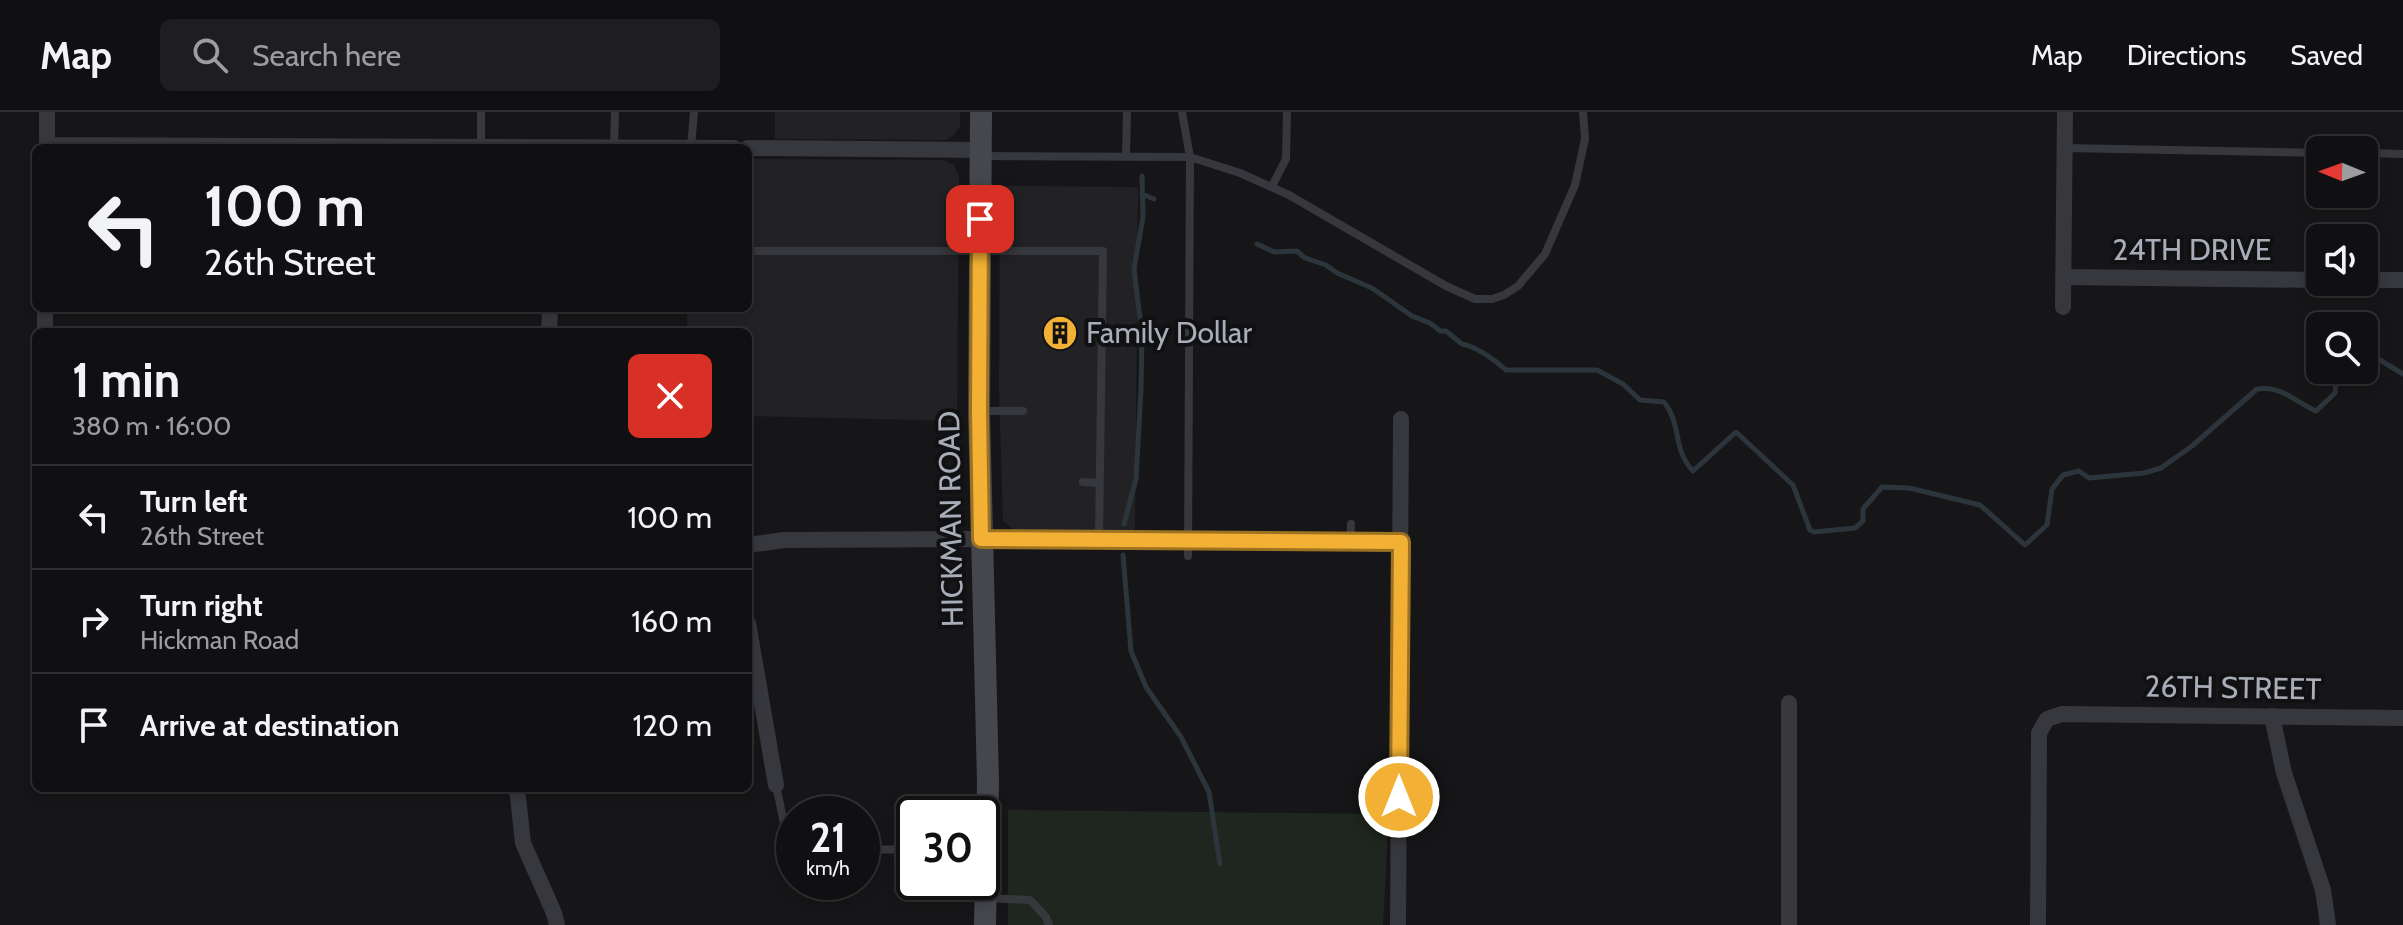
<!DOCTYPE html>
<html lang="en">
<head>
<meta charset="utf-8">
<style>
	:root { --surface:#101012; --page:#1e1e20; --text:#f1f3f6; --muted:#9c9d9f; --line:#303032 }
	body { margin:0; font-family:Cabin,sans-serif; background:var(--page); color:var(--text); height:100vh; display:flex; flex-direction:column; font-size:30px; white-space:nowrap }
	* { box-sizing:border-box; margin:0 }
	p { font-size:26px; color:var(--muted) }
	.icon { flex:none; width:44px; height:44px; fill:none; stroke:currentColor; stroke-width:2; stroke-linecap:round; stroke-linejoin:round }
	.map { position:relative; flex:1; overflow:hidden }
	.panel { position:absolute; left:32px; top:216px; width:720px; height:464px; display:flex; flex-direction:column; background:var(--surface); border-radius:12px; box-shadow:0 4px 12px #0003,0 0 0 2px var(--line) }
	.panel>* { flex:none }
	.guide { position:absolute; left:32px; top:32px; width:720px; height:168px; border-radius:12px; box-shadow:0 4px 12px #0003,0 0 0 2px var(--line); background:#101012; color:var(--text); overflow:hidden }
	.needle { width:52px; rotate:271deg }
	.buttons { position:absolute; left:2306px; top:24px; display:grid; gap:16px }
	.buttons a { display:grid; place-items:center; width:72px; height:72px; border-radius:12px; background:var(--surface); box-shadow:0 4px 12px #0003,0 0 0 2px var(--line); font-size:40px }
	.speed { position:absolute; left:776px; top:684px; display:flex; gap:16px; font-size:40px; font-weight:700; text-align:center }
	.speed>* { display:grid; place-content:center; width:104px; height:104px; border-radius:50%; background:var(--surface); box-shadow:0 4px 12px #0003,0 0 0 2px var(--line); line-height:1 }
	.speed small { font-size:20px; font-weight:400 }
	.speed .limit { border:4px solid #111; border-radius:12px; background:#fff; color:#111 }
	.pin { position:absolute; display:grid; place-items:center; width:68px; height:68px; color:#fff; margin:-34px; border-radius:16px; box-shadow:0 4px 12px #0006 }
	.me { position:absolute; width:88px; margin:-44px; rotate:0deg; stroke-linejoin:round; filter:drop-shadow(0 0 6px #0008) }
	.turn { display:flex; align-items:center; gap:28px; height:168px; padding:0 40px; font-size:36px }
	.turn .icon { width:104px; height:104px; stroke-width:2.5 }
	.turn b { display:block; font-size:56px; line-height:68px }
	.round { display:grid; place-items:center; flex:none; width:84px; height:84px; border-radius:12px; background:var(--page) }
	.headline { display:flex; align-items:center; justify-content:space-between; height:136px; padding:0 40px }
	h1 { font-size:48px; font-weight:700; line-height:60px }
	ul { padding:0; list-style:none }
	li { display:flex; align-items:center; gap:24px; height:104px; padding:0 40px; border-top:2px solid var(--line) }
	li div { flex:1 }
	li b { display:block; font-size:30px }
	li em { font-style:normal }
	header { display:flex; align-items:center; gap:48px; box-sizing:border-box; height:112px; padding:0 40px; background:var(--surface); border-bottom:2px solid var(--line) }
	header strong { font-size:38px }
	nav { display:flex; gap:44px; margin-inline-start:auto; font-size:28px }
	.search { width:560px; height:72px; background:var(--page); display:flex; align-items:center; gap:20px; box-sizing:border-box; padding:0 28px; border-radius:12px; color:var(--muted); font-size:30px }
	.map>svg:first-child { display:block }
	.built { fill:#222225 }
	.green { fill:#1e261f }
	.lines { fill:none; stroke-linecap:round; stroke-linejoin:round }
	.stream { stroke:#2c353c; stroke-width:5 }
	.lane { stroke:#37383d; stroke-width:8 }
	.street { stroke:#37383d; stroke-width:16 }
	.secondary { stroke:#45474d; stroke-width:22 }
	.route-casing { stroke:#9d7322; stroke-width:20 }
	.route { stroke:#f2b134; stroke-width:14 }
	.labels { text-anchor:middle; stroke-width:8; stroke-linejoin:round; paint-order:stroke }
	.street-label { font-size:30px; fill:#a8adb8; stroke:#111113 }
	.poi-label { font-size:30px; fill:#a8adb8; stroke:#111113; text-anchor:start }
</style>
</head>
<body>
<header>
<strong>Map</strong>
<div class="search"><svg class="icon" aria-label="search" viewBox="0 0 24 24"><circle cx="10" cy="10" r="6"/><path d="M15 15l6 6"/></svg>Search here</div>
<nav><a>Map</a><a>Directions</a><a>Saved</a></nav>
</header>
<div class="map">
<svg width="2403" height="813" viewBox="0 0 2403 813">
	<rect width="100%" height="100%" fill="#161618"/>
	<!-- built -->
	<path class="built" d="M 775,0 L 960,0 L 960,14 L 954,23 L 946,28 L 775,27 Z
		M 748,47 L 944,48 L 954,53 L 959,64 L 957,309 L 748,304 L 748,220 L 687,220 L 687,196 L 748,196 Z
		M 1000,74 L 1138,75 L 1135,420 L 1016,419 L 1003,409 L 999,278 Z"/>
	<!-- green -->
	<path class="green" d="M 1008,698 L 1389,702 L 1383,813 L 1008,813 Z"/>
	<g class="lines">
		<!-- stream -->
		<path class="stream" d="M 1142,82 L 1154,87
			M 1257,132 L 1274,140 L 1297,139 L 1305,146 L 1326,153 L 1337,161 L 1372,176 L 1412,204 L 1430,211 L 1440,219 L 1446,219 L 1462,232 C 1477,235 1495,248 1506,258 L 1597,258 L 1623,272 L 1640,288 L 1664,290 C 1682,312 1672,337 1693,359 L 1736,320 L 1793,373 L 1810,418 L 1814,420 L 1855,416 L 1863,409 L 1863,397 L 1882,375 L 1909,376 L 1980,393 L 2025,433 L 2047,413 L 2052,377 L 2063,363 L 2079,359 L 2089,366 L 2144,361 L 2161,356 L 2192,334 L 2257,277 C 2281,273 2294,289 2316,299 L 2335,281 L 2337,258
			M 2364,243 L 2380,248 L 2403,262
			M 1124,412 L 1136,367 L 1141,277 L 1142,222 L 1134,157 L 1143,105 L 1142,64
			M 1123,443 L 1131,539 L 1146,575 L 1181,625 L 1209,680 L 1220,752"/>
		<!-- lane -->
		<path class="lane" d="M 1182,0 L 1190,45 L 1188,444
			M 481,35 L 481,0
			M 614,35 L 615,0
			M 691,35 L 694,0
			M 2065,36 L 2320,41
			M 2364,41 L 2403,42
			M 981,44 L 1190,45 L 1240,61 L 1289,83 L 1446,174 L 1475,187 L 1492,187 L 1504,183 L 1518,174 L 1545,142 L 1575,73 L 1585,27 L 1583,0
			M 1126,44 L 1127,0
			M 1272,74 L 1286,47 L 1287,0
			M 748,139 L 1103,139 L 1099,427
			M 979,299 L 1023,299
			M 1083,370 L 1099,371
			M 1350,429 L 1351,412
			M 776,673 L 786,721 L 794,729
			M 862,738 L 914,737
			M 986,786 L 1030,788 L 1046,805 L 1049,813"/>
		<!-- street -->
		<path class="street" d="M 47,33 L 734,36
			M 47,36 L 47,0
			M 748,36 L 981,38
			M 2064,165 L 2320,168
			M 2364,168 L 2403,168
			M 2063,195 L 2065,0
			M 45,220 L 45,196
			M 549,220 L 550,196
			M 748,433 L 784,428 L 981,427 L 1401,430
			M 748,511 L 776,673
			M 2272,604 L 2284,661 L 2323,778 L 2328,813
			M 517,676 L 523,731 L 554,801 L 557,813
			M 1398,813 L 1401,307
			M 1789,813 L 1789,591
			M 2038,813 L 2039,621 L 2047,607 L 2062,602 L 2403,606"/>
		<!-- secondary -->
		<path class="secondary" d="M 981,0 L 979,299 L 988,670 L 985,813"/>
	</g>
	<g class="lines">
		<!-- route casing -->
		<g class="route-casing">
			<path id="route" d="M 980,107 L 979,299 L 981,427 L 1401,430 L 1399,685"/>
		</g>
		<!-- route -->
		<use href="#route" class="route"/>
	</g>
	<!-- icons -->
	<defs>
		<g id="building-disc" transform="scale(1.8)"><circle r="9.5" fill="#f2b134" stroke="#111113"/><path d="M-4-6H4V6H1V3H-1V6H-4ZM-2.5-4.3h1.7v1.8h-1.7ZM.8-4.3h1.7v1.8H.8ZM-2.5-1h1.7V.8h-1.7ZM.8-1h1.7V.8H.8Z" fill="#111"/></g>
	</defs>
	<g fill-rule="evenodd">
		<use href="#building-disc" x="1060" y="221"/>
	</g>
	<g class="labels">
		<!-- street labels -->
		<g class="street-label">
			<text x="2192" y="148">24TH DRIVE</text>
			<text transform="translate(951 407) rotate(-91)" y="10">HICKMAN ROAD</text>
			<text transform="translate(2233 576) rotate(1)" y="10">26TH STREET</text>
		</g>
		<!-- poi labels -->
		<g class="poi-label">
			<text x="1086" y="231">Family Dollar</text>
		</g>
	</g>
</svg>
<div class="buttons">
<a><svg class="needle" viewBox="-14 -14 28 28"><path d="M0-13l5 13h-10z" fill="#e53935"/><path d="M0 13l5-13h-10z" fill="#9c9d9f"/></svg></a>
<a><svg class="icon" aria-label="sound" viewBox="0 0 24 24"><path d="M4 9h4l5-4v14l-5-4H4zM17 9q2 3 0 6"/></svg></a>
<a><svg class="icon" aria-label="search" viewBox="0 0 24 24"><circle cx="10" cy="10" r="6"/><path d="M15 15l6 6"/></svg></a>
</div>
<div class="speed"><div>21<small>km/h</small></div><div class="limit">30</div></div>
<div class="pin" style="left:980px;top:107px;background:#d93025"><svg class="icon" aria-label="arrive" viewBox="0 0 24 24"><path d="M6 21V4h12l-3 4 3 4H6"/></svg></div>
<svg class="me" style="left:1399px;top:685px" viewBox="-20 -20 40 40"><circle r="17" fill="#f2b134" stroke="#fff" stroke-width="3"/><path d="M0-11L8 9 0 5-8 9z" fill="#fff"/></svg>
<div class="guide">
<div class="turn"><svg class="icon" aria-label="left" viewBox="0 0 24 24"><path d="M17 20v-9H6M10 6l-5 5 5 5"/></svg><div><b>100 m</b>26th Street</div></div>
</div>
<section class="panel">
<div class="headline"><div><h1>1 min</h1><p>380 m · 16:00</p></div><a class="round" style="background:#d93025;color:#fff"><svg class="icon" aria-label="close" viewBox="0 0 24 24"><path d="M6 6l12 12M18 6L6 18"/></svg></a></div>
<ul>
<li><svg class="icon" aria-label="left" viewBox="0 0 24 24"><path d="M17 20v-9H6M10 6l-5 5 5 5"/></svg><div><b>Turn left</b><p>26th Street</p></div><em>100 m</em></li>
<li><svg class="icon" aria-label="right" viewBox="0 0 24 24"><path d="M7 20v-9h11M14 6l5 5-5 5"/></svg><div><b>Turn right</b><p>Hickman Road</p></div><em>160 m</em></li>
<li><svg class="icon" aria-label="arrive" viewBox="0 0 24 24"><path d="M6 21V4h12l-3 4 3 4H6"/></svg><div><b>Arrive at destination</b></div><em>120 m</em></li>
</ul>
</section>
</div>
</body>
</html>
